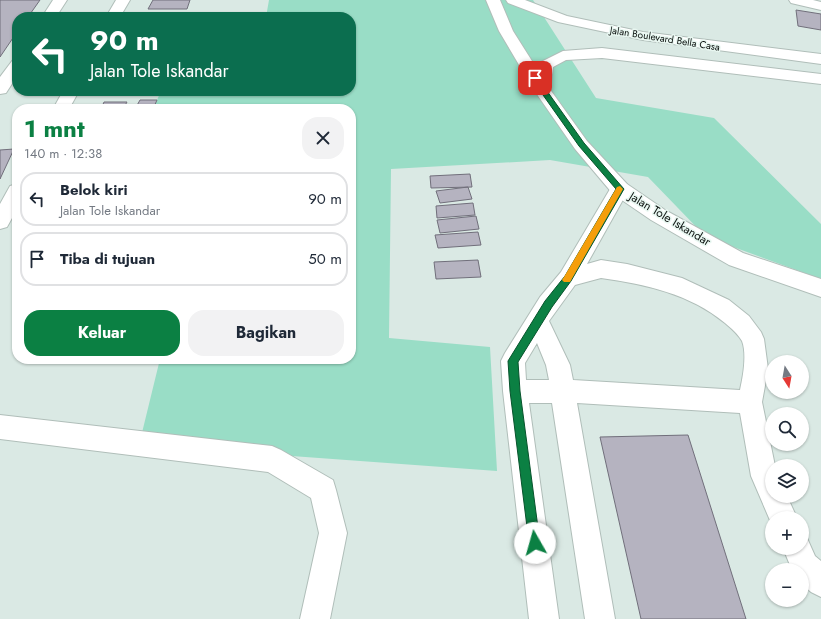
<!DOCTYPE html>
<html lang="id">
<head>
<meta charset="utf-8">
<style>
	:root { --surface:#fff; --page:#f2f2f3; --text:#1f2937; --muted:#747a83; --line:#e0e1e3; --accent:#0b8043 }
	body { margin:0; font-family:Jost,sans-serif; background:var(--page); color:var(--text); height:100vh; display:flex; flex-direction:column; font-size:15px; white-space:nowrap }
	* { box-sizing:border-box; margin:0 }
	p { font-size:13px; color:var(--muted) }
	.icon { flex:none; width:22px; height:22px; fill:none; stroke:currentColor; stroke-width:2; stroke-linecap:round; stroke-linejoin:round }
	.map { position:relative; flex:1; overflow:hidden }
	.details { position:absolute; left:12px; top:104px; width:344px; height:260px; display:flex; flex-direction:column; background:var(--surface); border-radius:16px; box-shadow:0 1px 3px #0004 }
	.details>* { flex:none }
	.banner { position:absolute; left:12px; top:12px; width:344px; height:84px; border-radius:16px; box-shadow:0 1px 3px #0004; background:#0b6e4f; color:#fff; overflow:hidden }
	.needle { width:26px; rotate:169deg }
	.fabs { position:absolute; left:765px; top:355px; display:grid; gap:8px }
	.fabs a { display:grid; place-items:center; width:44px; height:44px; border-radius:50%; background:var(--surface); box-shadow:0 1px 3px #0004; font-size:20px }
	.pin { position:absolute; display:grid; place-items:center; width:34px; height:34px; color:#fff; margin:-17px; border-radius:8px; box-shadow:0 2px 6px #0006 }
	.me { position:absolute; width:44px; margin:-22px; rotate:353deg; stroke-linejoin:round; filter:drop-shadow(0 0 3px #0008) }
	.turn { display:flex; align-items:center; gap:14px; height:84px; padding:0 12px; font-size:18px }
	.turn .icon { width:52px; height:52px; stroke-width:2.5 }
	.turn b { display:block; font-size:28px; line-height:34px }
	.round { display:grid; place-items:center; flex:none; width:42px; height:42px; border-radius:16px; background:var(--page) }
	.summary { display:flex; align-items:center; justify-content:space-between; height:68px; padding:0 12px }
	h1 { font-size:24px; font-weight:700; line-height:30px; color:var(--accent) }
	.button { display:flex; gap:8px; margin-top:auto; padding:8px 12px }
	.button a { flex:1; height:46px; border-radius:16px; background:var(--accent); color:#fff; font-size:16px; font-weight:700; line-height:46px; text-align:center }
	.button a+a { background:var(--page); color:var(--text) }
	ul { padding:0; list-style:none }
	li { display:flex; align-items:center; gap:12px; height:54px; margin:0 8px 6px; padding:0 4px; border:2px solid var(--line); border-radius:16px }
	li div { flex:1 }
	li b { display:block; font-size:15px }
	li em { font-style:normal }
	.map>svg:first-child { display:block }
	.green { fill:#99ddc6 }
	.building { fill:#b5b3c0; stroke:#716f7b }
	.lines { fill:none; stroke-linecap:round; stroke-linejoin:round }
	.minor-casing { stroke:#b0beb9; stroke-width:2 }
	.major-casing { stroke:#b0beb9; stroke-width:2 }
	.minor { fill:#fff; fill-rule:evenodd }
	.major { fill:#fff; fill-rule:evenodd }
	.route { fill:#0b8043; stroke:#07532c }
	.slow { fill:#f59e0b }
	.labels { text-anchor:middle; stroke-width:3; stroke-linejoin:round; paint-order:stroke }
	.far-street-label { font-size:10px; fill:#090e0c; stroke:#e8f7f1 }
	.street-label { font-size:12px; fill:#090e0c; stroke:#e8f7f1 }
</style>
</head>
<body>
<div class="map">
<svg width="821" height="619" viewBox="0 0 821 619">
	<rect width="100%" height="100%" fill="#dae9e4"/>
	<!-- green -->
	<path class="green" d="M 269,0 L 533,0 L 596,98 L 714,118 L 821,224 L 821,279 L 706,237 L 648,177 L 550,160 L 391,169 L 389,338 L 490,347 L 497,471 L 139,445 L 160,359 L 351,359 L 351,109 L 153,109 L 161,91 L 351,91 L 351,17 L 266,17 Z"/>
	<!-- building -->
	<path class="building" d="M 0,0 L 40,0 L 28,17 L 17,17 L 17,32 L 0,57 Z
		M 153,0 L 190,0 L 187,9 L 148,9 Z
		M 796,10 L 821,14 L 821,30 L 798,26 Z
		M 140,100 L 157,100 L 153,109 L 135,109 Z
		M 104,102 L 127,102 L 123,109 L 101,109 Z
		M 14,149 L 0,179 L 0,150 Z
		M 470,174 L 472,187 L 431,188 L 430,176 Z
		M 468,187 L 472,199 L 440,203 L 436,191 Z
		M 473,203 L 475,215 L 437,218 L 436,206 Z
		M 476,216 L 479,229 L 440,233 L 437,220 Z
		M 478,232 L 481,245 L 438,248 L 435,235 Z
		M 478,260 L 481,277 L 436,279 L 434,262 Z
		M 688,435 L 746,619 L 641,619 L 600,437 Z"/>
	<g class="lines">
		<!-- minor casing -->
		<g class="minor-casing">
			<path id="minor" d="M 53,0 L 67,0 L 56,17 L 42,17 Z
				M 116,0 L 130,0 L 120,17 L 106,17 Z
				M 506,0 L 525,0 L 567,16 L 643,32 L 821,54 L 821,64 L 643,40 L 558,22 L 508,3 Z
				M 789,0 L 813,0 L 821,2 L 821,10 L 791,3 Z
				M 602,48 L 821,74 L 821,84 L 602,58 L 566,60 L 553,67 L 550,90 L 548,94 L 542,95 L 536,94 L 534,90 L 538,65 L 541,62 L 563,51 Z
				M 17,59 L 17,76 L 6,93 L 0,94 L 0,77 L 12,61 Z
				M 63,91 L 79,91 L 69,109 L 53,109 Z
				M 620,182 L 627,184 L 629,189 L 587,264 L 601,260 L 627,264 L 682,278 L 729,300 L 749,316 L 761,332 L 764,339 L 768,369 L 762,402 L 775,466 L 772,466 L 772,496 L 787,496 L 797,518 L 772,518 L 772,525 L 751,476 L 740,413 L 577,403 L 615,619 L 585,619 L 552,403 L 529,403 L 559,619 L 529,619 L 503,391 L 501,361 L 505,353 L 540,297 L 561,272 L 613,184 ZM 601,278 C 645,284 690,294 725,323 C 731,328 738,334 742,341 C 747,354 743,377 740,390 L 573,380 L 570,365 L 549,321 L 575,285 ZM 537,343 L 546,365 L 549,380 L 526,380 L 525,363 Z
				M 17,184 L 17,209 L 7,227 L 0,229 L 0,204 L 10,186 Z
				M 0,415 L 272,446 L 281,450 L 333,480 L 336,490 L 347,533 L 330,619 L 300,619 L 319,533 L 311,498 L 268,472 L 0,439 Z
				M 802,536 L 807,538 L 815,556 L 821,561 L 821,597 L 811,592 L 802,584 L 802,570 L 792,570 L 783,548 L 802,548 Z"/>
		</g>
		<!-- major casing -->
		<g class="major-casing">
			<path id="major" d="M 486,0 L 500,0 L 513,31 L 549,88 L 587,141 L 627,184 L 665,210 L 743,253 L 821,279 L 821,297 L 729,265 L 651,220 L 613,194 L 575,149 L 534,90 L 499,31 Z"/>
		</g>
		<!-- minor -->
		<use href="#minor" class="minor"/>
		<!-- major -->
		<use href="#major" class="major"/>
	</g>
	<!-- route -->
	<path class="route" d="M 535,76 L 537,77 L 584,143 L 624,189 L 571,281 L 552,307 L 518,362 L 520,391 L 540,543 L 539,547 L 535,549 L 530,547 L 529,543 L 510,391 L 508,361 L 545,301 L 565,276 L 616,189 L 579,146 L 531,78 Z"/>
	<!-- slow -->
	<path class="slow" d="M 620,186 L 623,189 L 570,282 L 564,282 L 562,280 L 564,277 L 617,187 Z"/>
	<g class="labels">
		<!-- far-street labels -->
		<g class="far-street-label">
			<text transform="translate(665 38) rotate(9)" y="4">Jalan Boulevard Bella Casa</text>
		</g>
		<!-- street labels -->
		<g class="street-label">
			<text transform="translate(670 219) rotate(31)" y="4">Jalan Tole Iskandar</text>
		</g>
	</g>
</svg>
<div class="fabs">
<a><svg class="needle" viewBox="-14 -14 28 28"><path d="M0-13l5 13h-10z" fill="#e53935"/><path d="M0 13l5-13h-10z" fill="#747a83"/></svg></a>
<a><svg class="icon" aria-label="search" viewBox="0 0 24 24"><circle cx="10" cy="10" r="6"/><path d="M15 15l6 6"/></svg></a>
<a><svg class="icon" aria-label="layers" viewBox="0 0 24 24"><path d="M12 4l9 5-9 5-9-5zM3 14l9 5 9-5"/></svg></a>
<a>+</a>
<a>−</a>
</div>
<div class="pin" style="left:535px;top:78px;background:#d93025"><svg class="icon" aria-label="arrive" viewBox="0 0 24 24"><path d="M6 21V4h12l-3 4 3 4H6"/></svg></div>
<svg class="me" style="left:535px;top:543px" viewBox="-20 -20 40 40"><circle r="19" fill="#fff"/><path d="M0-13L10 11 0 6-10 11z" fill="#0b8043"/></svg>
<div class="banner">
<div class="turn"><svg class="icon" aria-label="left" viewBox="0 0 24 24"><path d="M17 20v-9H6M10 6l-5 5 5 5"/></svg><div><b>90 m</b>Jalan Tole Iskandar</div></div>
</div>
<section class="details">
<div class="summary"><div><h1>1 mnt</h1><p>140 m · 12:38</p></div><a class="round"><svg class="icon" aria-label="close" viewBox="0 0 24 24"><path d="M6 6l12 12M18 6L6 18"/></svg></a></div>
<ul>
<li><svg class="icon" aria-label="left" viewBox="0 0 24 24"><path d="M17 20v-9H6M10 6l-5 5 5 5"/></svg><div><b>Belok kiri</b><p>Jalan Tole Iskandar</p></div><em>90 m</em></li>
<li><svg class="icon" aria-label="arrive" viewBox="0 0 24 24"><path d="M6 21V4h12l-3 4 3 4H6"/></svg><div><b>Tiba di tujuan</b></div><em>50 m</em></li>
</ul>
<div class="button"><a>Keluar</a><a>Bagikan</a></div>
</section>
</div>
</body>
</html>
